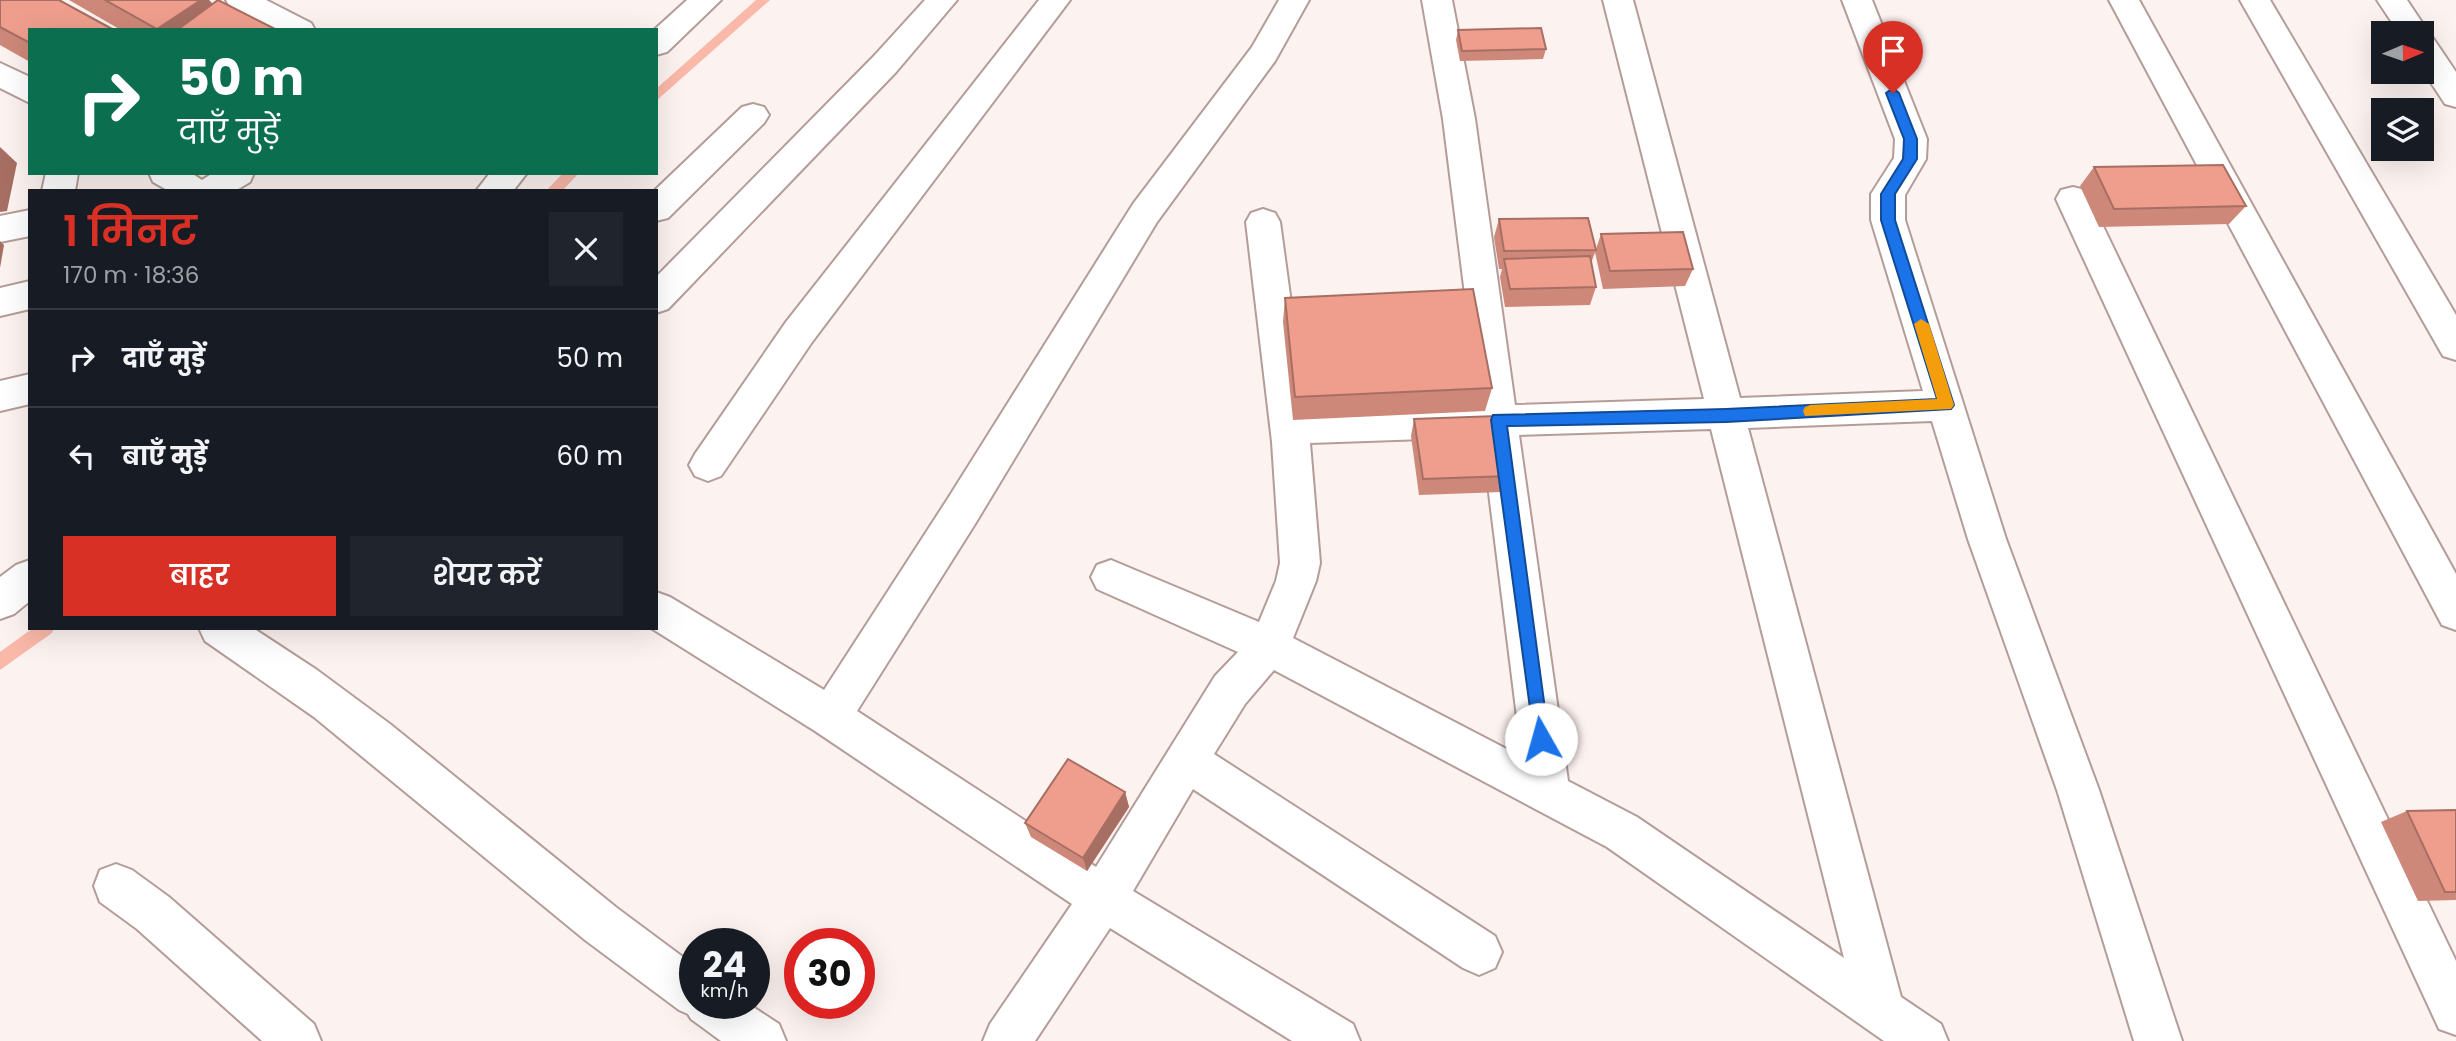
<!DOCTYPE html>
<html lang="hi">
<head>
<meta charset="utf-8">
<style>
	:root { --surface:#171b24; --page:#20242c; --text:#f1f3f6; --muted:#9ea1a6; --line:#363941; --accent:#d93025 }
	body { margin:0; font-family:Poppins,"Noto Sans Devanagari",sans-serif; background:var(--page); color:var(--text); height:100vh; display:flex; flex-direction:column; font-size:26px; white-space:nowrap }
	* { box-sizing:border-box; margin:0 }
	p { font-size:23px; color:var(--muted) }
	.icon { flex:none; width:38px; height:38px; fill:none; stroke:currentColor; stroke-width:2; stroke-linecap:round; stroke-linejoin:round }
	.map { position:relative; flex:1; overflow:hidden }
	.side { position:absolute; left:28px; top:189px; width:630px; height:441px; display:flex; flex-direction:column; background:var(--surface); border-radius:0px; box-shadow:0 7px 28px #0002 }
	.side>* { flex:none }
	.top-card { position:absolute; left:28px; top:28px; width:630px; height:147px; border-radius:0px; box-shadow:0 7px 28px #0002; background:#0b6e4f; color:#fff; overflow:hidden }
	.needle { width:46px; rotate:88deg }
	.buttons { position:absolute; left:2371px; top:21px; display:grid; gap:14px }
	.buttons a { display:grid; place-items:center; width:63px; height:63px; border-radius:0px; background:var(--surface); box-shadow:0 7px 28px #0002; font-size:35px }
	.speed { position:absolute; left:679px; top:928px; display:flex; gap:14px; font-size:35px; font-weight:700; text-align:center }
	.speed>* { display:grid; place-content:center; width:91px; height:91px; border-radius:50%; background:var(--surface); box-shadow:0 7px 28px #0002; line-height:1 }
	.speed small { font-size:18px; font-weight:400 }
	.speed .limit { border:10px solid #d22; background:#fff; color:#111 }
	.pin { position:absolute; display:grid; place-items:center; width:60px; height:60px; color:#fff; margin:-72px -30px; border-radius:50% 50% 50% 0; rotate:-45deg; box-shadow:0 0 7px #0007 }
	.pin .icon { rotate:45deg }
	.me { position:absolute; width:77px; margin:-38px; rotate:353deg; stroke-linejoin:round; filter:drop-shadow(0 0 5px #0008) }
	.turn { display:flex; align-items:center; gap:24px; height:147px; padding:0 35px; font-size:32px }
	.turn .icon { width:91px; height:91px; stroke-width:2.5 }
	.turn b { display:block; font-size:49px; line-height:60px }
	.round { display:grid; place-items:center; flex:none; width:74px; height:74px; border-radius:0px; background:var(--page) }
	.head { display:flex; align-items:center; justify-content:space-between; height:119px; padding:0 35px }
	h1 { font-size:42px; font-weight:600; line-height:52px; color:var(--accent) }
	.cta { display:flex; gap:14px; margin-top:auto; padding:14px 35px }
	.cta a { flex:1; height:80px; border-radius:0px; background:var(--accent); color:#fff; font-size:28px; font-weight:600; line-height:80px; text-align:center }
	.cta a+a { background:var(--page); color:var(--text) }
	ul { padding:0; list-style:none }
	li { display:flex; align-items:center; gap:21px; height:98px; padding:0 35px; border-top:2px solid var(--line) }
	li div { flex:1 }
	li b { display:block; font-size:26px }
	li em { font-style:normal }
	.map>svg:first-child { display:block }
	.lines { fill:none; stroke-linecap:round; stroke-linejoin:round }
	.stream { fill:#fab8a9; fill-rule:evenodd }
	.minor-casing { stroke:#b49d98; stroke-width:4 }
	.minor { fill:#fff; fill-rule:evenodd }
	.wall { fill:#ce8879 }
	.shaded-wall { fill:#a76f63 }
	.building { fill:#ef9e8d; stroke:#a76f63; stroke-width:2 }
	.route { fill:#1a73e8; stroke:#114b97; stroke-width:2 }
	.slow { fill:#f59e0b }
</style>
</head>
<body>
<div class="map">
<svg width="2456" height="1041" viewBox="0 0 2456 1041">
	<rect width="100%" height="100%" fill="#fcf2f0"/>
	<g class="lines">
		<!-- stream -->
		<path class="stream" d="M 756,0 L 770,0 L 656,101 L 656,89 Z
			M 563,173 L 579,173 L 562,191 L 546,191 Z
			M 33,628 L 54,628 L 52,633 L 0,670 L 0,652 Z"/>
		<!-- minor casing -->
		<g class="minor-casing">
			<path id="minor" d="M 226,0 L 266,0 L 311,23 L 315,30 L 275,30 L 230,7 Z
				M 687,0 L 721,0 L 667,52 L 656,55 L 656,30 L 654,30 Z
				M 925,0 L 957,0 L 896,72 L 668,309 L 656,313 L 656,277 L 874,56 Z
				M 1039,0 L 1070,0 L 812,342 L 721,476 L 708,481 L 695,476 L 689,465 L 695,454 L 786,322 Z
				M 1279,0 L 1309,0 L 1275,61 L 1157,222 L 975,524 L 857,711 L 1096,867 L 1215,676 L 1238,652 L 1097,589 L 1091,577 L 1097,565 L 1111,560 L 1259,622 L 1276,581 L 1280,563 L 1272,442 L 1246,222 L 1251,213 L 1263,209 L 1275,213 L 1280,222 L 1306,413 L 1479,406 L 1443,119 L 1422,0 L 1452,0 L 1475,119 L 1515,405 L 1704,399 L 1603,0 L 1633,0 L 1740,398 L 1923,391 L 1871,220 L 1871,194 L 1894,158 L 1895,139 L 1842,0 L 1872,0 L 1927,139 L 1926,159 L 1905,195 L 1905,220 L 2006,539 L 2099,790 L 2182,1041 L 2134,1041 L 2057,790 L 1968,539 L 1932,421 L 1748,428 L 1901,997 L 1941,1024 L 1948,1041 L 1884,1041 L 1607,847 L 1274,670 L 1245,704 L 1214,754 L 1495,936 L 1502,952 L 1495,968 L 1479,975 L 1463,968 L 1193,789 L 1133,891 L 1353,1024 L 1360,1041 L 1292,1041 L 1110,928 L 1035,1041 L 983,1041 L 990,1024 L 1072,904 L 815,731 L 651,628 L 656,628 L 656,592 L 670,597 L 824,690 L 947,500 L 1133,204 L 1252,47 ZM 1711,429 L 1844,958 L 1637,817 L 1568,781 L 1519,435 ZM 1482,437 L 1522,757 L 1293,638 L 1316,581 L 1320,563 L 1310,443 Z
				M 2109,0 L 2139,0 L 2456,574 L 2456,630 L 2442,625 Z
				M 2240,0 L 2270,0 L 2456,315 L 2456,360 L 2443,356 Z
				M 2377,0 L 2407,0 L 2429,33 L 2427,36 L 2433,38 L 2456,72 L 2456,107 L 2445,104 L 2422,69 L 2422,33 L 2399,33 Z
				M 0,63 L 30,77 L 30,103 L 0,88 Z
				M 753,104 L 764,107 L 769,115 L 764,123 L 668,218 L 656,221 L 656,191 L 654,191 L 742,107 Z
				M 46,173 L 78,173 L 75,191 L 42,191 Z
				M 149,173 L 191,173 L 202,180 L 213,173 L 254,173 L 250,182 L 235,191 L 169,191 L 153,182 Z
				M 490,173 L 527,173 L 513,191 L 476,191 Z
				M 2073,187 L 2085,190 L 2090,199 L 2456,961 L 2456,1035 L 2439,1029 L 2056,199 L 2061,190 Z
				M 30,210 L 30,236 L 0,242 L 0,216 Z
				M 30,281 L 30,309 L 0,316 L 0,288 Z
				M 30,374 L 30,404 L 0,411 L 0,381 Z
				M 30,560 L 30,601 L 14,614 L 0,619 L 0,577 L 16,565 Z
				M 199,628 L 253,628 L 317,670 L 390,724 L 617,908 L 695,966 L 695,1003 L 747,1003 L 779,1024 L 786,1041 L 721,1041 L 691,1019 L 688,1014 L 679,1010 L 585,940 L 314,717 L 205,641 Z
				M 116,864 L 132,870 L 169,897 L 314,1024 L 321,1041 L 262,1041 L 137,929 L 100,902 L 94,886 L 100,870 Z"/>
		</g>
		<!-- minor -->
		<use href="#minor" class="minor"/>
	</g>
	<!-- wall -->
	<path class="wall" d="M 0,0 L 30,30 L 30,62 L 0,45 Z
		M 69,0 L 209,0 L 213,4 L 277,30 L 121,30 Z
		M 1458,30 L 1546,49 L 1543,59 L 1460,61 L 1456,40 Z
		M 2094,167 L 2246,206 L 2229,224 L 2099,227 L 2080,186 Z
		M 1499,219 L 1596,250 L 1591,263 L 1596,287 L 1590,305 L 1505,307 L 1500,277 L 1502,269 L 1499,269 L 1494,237 Z
		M 1601,234 L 1693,269 L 1685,286 L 1603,289 L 1595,252 Z
		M 1285,298 L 1492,388 L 1485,411 L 1293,420 L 1283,322 Z
		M 1414,419 L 1508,476 L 1502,492 L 1419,495 L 1411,436 Z
		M 1125,792 L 1129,807 L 1087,871 L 1031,837 L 1025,823 Z
		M 2456,810 L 2456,900 L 2418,901 L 2381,822 L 2407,811 Z"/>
	<!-- shaded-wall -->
	<path class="shaded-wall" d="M 201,0 L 209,0 L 233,30 L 157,29 Z
		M 0,147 L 17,163 L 7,211 L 0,212 Z
		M 0,241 L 4,245 L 0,268 Z
		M 1125,792 L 1129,807 L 1087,871 L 1083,858 Z"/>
	<!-- building -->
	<path class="building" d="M 0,0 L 59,0 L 114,30 L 30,30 L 30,43 L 0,27 Z
		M 105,0 L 201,0 L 157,29 Z
		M 218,0 L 277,30 L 177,30 Z
		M 1541,28 L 1546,49 L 1462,51 L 1458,30 Z
		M 2223,165 L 2246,206 L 2114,209 L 2094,167 Z
		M 1588,218 L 1596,250 L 1504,251 L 1499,219 Z
		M 1683,232 L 1693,269 L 1610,271 L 1601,234 Z
		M 1590,256 L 1596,287 L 1510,289 L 1504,259 Z
		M 1473,289 L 1492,388 L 1295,397 L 1285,298 Z
		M 1497,416 L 1508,476 L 1423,479 L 1414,419 Z
		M 1068,759 L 1125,792 L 1083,858 L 1025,823 Z
		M 2456,810 L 2456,892 L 2445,892 L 2407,811 Z"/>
	<!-- route -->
	<path class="route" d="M 1893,88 L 1899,93 L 1917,139 L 1917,159 L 1895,194 L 1895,220 L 1954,405 L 1951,409 L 1726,422 L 1507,426 L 1549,739 L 1547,745 L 1541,747 L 1535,745 L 1491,420 L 1493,415 L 1726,409 L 1937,399 L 1881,220 L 1881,194 L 1903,159 L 1904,139 L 1886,93 Z"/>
	<!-- slow -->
	<path class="slow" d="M 1921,319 L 1929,324 L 1954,405 L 1951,409 L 1805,416 L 1803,411 L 1805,407 L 1810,405 L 1937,399 L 1914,324 Z"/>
</svg>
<div class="buttons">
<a><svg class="needle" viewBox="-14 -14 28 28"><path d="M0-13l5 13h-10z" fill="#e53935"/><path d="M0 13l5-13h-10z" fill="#9ea1a6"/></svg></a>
<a><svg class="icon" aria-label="layers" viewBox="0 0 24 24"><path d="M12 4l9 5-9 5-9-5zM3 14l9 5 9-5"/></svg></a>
</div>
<div class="speed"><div>24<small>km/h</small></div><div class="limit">30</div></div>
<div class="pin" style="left:1893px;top:93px;background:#d93025"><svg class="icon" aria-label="arrive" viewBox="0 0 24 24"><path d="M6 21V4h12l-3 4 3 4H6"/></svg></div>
<svg class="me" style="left:1541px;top:739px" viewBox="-20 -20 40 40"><circle r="19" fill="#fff"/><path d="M0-13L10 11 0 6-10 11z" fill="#1a73e8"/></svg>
<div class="top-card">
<div class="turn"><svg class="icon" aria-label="right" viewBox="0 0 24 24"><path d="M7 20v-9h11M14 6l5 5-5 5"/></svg><div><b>50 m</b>दाएँ मुड़ें</div></div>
</div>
<section class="side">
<div class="head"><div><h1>1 मिनट</h1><p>170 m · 18:36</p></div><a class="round"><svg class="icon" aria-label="close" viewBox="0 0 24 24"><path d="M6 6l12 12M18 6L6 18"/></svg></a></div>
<ul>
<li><svg class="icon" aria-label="right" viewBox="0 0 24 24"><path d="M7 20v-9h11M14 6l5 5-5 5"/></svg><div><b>दाएँ मुड़ें</b></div><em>50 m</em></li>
<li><svg class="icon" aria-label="left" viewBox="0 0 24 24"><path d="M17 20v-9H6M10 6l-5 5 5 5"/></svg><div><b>बाएँ मुड़ें</b></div><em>60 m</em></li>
</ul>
<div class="cta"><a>बाहर</a><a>शेयर करें</a></div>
</section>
</div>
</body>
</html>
